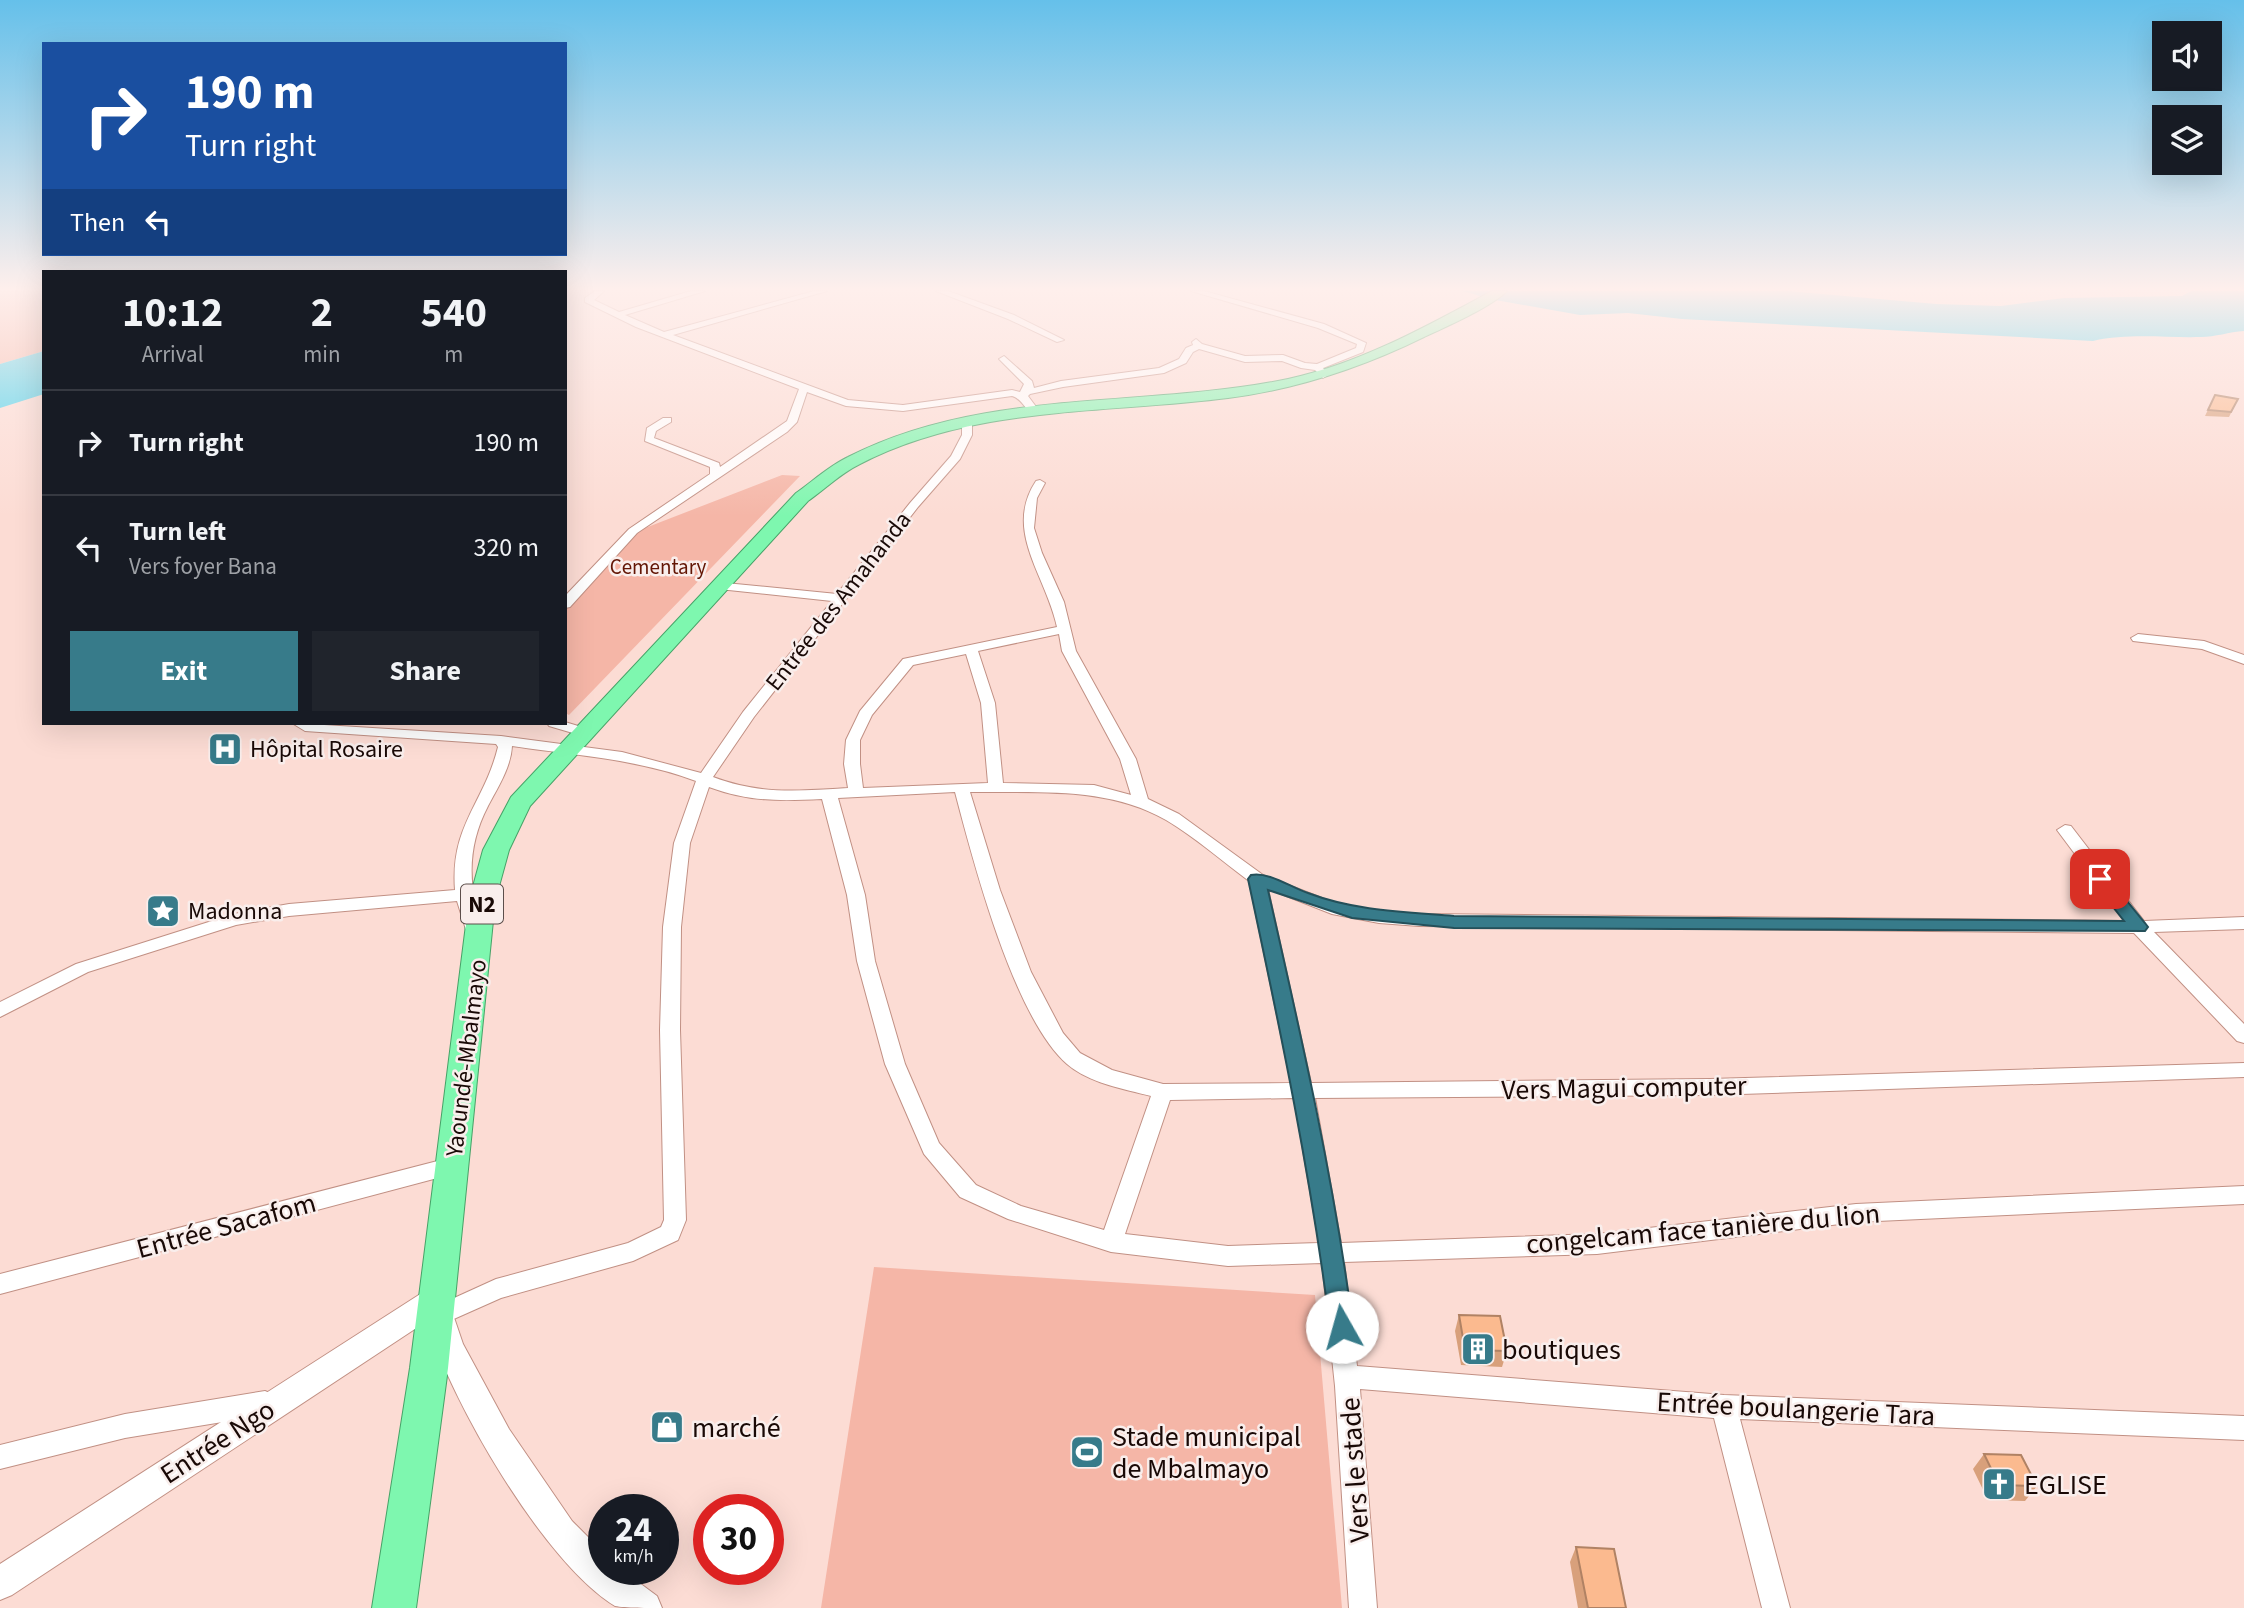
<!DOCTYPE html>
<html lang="en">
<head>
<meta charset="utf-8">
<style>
	:root { --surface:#171b24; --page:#20242c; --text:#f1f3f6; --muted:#9ea1a6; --line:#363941; --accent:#377b8a }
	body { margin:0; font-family:"Source Sans 3",sans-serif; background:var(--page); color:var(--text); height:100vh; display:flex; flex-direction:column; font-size:26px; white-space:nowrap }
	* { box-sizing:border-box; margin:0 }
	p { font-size:23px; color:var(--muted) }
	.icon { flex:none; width:38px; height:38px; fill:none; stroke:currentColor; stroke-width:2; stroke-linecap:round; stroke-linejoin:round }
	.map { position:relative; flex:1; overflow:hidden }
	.side { position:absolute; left:42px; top:270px; width:525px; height:455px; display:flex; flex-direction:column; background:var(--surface); border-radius:0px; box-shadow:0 7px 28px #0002 }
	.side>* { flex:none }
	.hud { position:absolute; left:42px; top:42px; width:525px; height:214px; border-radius:0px; box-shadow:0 7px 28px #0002; background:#1a4fa0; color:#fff; overflow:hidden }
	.controls { position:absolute; left:2152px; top:21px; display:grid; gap:14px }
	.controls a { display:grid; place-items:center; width:70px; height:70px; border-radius:0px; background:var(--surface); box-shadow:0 7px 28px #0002; font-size:35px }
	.speed { position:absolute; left:588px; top:1494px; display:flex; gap:14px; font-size:35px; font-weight:700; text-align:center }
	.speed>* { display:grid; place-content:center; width:91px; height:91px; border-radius:50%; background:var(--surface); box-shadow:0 7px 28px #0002; line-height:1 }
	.speed small { font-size:18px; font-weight:400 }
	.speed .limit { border:10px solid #d22; background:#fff; color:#111 }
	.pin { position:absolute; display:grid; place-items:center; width:60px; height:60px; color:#fff; margin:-30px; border-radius:14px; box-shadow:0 4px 10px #0006 }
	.me { position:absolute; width:77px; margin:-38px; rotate:353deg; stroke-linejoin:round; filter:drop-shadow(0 0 5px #0008) }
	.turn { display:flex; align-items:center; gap:24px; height:147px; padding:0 28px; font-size:32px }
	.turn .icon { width:91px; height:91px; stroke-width:2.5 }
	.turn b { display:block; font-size:49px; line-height:60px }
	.then { display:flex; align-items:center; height:66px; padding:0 28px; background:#0003; gap:14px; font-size:26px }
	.eta { display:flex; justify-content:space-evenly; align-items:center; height:119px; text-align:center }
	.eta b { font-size:42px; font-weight:700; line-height:49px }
	.cta { display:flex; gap:14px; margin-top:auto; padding:14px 28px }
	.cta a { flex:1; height:80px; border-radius:0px; background:var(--accent); color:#fff; font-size:28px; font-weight:700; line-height:80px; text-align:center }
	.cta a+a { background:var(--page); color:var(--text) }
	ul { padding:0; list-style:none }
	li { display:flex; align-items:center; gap:21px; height:105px; padding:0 28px; border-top:2px solid var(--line) }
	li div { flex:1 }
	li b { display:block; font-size:26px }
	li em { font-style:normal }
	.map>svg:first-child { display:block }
	.green { fill:#f5b6a7 }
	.water { fill:#40d2ee }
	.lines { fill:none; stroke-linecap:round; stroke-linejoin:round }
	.minor-casing { stroke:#c19084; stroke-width:2 }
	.tertiary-casing { stroke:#c19084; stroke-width:2 }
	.trunk-casing { stroke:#46a267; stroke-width:2 }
	.minor { fill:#fff; fill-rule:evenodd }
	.tertiary { fill:#fff; fill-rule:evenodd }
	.trunk { fill:#7ef7af; fill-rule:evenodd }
	.wall { fill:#d8a07b }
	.building { fill:#fbba8f; stroke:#b08264; stroke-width:2 }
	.route { fill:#377b8a; stroke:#24505a; stroke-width:2 }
	.labels { text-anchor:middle; stroke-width:5; stroke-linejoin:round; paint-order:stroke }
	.far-park-label { font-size:21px; fill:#631605; stroke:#f9eeec }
	.shield { fill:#f9eeec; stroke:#5c4e4b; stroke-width:2 }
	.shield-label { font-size:23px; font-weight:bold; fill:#190906 }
	.street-label { font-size:24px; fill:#190906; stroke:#f9eeec }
	.poi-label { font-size:24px; fill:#190906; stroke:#f9eeec; text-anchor:start }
	.near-street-label { font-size:28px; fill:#190906; stroke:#f9eeec }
	.near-poi-label { font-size:28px; fill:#190906; stroke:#f9eeec; text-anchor:start }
</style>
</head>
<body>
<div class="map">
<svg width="2244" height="1608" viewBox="0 0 2244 1608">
	<rect width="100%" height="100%" fill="#fcdcd4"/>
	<!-- green -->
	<path class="green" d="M 0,291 L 44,291 L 44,351 L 0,364 Z
		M 782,475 L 800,476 L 569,715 L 565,713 L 565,607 L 640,530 Z
		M 874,1267 L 1315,1295 L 1342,1608 L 821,1608 Z"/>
	<!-- water -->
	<path class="water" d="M 1463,291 L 1788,291 L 1936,304 L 2001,306 L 2064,298 L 2182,296 L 2191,291 L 2244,291 L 2244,331 C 2229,332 2215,337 2201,337 C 2165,338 2128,333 2093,341 L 1682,319 L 1628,313 L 1580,315 L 1490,299 Z
		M 44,351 L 44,394 L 0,408 L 0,364 Z"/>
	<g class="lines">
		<!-- minor casing -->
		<g class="minor-casing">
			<path id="minor" d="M 595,291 L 604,291 L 594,300 L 619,312 L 691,291 L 705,291 L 625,315 L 664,332 L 814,291 L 827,291 L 673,335 L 848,400 L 903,405 L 1012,390 L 1020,392 L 1024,384 L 999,359 L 1004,356 L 1032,381 L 1034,388 L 1061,381 L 1159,368 L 1179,359 L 1186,348 L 1193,345 L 1192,342 L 1196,339 L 1202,344 L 1245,356 L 1283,355 L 1305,363 L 1317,364 L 1356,348 L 1357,344 L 1318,328 L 1191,291 L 1204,291 L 1324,324 L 1366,343 L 1363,352 L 1323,368 L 1328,375 L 1323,378 L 1315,370 L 1301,368 L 1282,361 L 1245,362 L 1199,349 L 1193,352 L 1186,363 L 1164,373 L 1063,387 L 1030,394 L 1028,396 L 1040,412 L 1035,415 C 1025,411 1023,399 1012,396 L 903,411 L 846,406 L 807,392 L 797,422 L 787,432 L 637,533 L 570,607 L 565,608 L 565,596 L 629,529 L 710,474 L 710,467 L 645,441 L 647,428 L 663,418 L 671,418 L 671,422 L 656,431 L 654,438 L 719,463 L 720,467 L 787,421 L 799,389 L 636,327 L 585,302 L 585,298 Z
				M 936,291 L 948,291 L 1014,315 L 1064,340 L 1057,342 L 1008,319 Z
				M 967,418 L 972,421 L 972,435 L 960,459 L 918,507 L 754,717 L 713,777 C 761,795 798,791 848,788 L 844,764 L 846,740 L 860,711 L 903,659 L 1057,627 C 1046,575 1003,531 1036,481 L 1040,480 L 1045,483 L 1037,498 L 1034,528 L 1042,553 L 1064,602 L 1076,651 L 1136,759 L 1148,799 L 1179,814 L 1263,875 L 1335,903 L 1379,911 L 1419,914 L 2125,921 L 2057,830 L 2065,825 L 2071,826 L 2144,921 L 2244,917 L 2244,929 L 2154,932 L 2244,1024 L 2244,1043 L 2237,1041 L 2134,933 L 1419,926 L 1379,923 L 1332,914 L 1268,889 L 1311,1083 L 1710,1079 L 2244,1063 L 2244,1077 L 1710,1095 L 1315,1098 L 1341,1243 L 1597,1234 L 1856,1204 L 2244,1186 L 2244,1204 L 1856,1222 L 1597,1254 L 1344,1262 L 1357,1366 L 1724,1395 L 2244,1416 L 2244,1440 L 1740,1419 L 1790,1608 L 1762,1608 L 1714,1418 L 1360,1389 L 1377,1608 L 1349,1608 L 1335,1386 L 1322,1263 L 1228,1266 L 1111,1252 L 1008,1219 L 960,1197 L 924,1154 L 885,1064 L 857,961 L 847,895 L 822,799 C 781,801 749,802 709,787 L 690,843 L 681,927 L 680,1030 L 686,1220 L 678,1240 L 633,1261 L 501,1298 L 438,1326 L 430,1323 L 426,1316 L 430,1309 L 496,1279 L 628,1243 L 661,1227 L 664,1220 L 660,1030 L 663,927 L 674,843 L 696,781 C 638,759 573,755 512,746 C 511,767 498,787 488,806 C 466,848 468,888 483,932 L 480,936 L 468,936 L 457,901 L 289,916 L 236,925 L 88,972 L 0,1017 L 0,1002 L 76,964 L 234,914 L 289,904 L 455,890 C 450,825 484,804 498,747 L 496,744 L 305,731 L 292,723 L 501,736 L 622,752 L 701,773 L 743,712 L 832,601 L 719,589 L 715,588 L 715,582 L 837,594 L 910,503 L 951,456 L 962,435 L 962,421 ZM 1059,634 L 1062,651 L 1120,759 L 1131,795 L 1094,785 L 1003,783 L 995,703 L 978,651 ZM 966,654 L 981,703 L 988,783 L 863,788 L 860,764 L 860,740 L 872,715 L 913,665 ZM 955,792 C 973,861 1014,1018 1067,1064 C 1089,1083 1124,1089 1151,1096 L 1104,1230 L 1021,1206 L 976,1185 L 939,1143 L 905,1064 L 875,961 L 865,895 L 838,798 ZM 970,792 C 1036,793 1107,786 1166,820 C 1195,837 1222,861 1249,881 L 1291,1083 L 1163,1084 L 1112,1070 L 1080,1053 L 1063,1033 L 1031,972 L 1000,890 ZM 1294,1098 L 1319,1243 L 1228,1246 L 1125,1234 L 1170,1100 Z
				M 2138,634 L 2204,641 L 2244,655 L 2244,664 L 2202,649 L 2133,641 L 2131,638 Z
				M 565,722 L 588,729 L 590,732 L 583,736 L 549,726 L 547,723 Z
				M 453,1157 L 460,1160 L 464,1166 L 460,1172 L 0,1294 L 0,1274 Z
				M 265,1391 L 274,1395 L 277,1403 L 274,1411 L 265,1415 L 125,1438 L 0,1469 L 0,1445 L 125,1414 Z"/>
		</g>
		<!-- tertiary casing -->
		<g class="tertiary-casing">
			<path id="tertiary" d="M 435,1287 L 445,1291 L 463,1344 L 509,1429 L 572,1521 L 604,1553 L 604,1570 L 622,1570 L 657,1596 L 662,1608 C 649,1608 625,1608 615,1606 C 544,1563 450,1400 427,1321 L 12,1595 L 0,1600 L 0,1564 L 425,1291 Z"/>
		</g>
		<!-- trunk casing -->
		<g class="trunk-casing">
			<path id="trunk" d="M 1492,291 L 1507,291 C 1491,307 1446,327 1424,337 C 1361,368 1297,389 1228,398 C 1104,414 974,405 860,464 C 841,473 825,489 808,501 L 530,806 L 509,850 L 495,901 L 448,1368 L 416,1608 L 372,1608 L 410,1368 L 469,901 L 483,850 L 511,797 L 796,493 C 813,481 829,466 848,457 C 984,387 1142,409 1288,379 C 1361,363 1427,326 1492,291 Z"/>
		</g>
		<!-- minor -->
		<use href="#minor" class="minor"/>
		<!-- tertiary -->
		<use href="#tertiary" class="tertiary"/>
		<!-- trunk -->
		<use href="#trunk" class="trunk"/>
	</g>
	<!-- wall -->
	<path class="wall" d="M 2215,395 L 2238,399 L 2229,417 L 2205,416 Z
		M 1459,1315 L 1507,1351 L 1502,1367 L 1461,1365 L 1455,1331 Z
		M 1984,1454 L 2037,1486 L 2025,1501 L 1988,1500 L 1973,1469 Z
		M 1576,1547 L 1626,1608 L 1578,1608 L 1570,1562 Z"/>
	<!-- building -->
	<path class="building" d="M 2215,395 L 2238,399 L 2231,412 L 2208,410 Z
		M 1459,1315 L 1500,1316 L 1507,1351 L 1465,1350 Z
		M 1984,1454 L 2021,1455 L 2037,1486 L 1999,1485 Z
		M 1576,1547 L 1614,1549 L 1626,1608 L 1588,1608 Z"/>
	<!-- sky -->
	<linearGradient id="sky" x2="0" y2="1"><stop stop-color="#65c0ea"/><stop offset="0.56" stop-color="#feefec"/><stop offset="1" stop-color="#feefec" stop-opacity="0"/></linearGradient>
	<rect width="2244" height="516" fill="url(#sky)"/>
	<!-- route -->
	<path class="route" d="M 2100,873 L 2106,875 L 2145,923 L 2148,927 L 2145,931 L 1454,928 L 1352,918 L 1268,890 C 1301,1035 1334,1179 1353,1327 L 1350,1335 L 1342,1338 L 1333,1335 L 1330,1327 C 1311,1176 1280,1028 1248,879 L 1251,875 C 1268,871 1292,888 1308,893 C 1355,911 1405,912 1454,916 L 2124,921 L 2091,879 Z"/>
	<!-- icons -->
	<defs>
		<g id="hospital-square" transform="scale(1.75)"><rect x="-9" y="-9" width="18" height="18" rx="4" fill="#377b8a" stroke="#f9eeec"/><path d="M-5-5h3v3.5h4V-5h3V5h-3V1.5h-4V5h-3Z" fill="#fff"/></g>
		<g id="sight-square" transform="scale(1.75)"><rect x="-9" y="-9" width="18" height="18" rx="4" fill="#377b8a" stroke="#f9eeec"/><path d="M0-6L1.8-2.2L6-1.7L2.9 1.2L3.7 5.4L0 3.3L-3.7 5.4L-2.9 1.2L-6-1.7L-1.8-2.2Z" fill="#fff"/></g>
		<g id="building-square" transform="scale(1.75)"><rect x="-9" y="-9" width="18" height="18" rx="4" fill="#377b8a" stroke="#f9eeec"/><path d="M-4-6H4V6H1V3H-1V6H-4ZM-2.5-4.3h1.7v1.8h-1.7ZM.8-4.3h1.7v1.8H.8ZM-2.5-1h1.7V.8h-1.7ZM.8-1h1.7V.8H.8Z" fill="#fff"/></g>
		<g id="shop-square" transform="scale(1.75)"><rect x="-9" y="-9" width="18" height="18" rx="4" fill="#377b8a" stroke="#f9eeec"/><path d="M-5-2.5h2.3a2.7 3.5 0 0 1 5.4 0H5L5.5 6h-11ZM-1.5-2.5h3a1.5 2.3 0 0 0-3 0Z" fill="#fff"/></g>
		<g id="stadium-square" transform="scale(1.75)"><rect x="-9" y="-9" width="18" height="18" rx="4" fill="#377b8a" stroke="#f9eeec"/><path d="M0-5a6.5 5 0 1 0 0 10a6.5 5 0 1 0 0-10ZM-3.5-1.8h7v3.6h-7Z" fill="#fff"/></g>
		<g id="church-square" transform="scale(1.75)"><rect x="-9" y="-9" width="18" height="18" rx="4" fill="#377b8a" stroke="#f9eeec"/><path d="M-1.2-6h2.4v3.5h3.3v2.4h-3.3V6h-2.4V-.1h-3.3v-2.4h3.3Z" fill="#fff"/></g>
	</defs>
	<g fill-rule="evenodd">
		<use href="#hospital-square" x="225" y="749"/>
		<use href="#sight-square" x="163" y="911"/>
		<use href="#building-square" x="1478" y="1349"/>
		<use href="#shop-square" x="667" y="1427"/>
		<use href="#stadium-square" x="1087" y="1452"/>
		<use href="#church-square" x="1999" y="1484"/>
	</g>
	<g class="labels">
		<!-- far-park labels -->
		<g class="far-park-label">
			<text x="658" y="574">Cementary</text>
		</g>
		<!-- shield labels -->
		<rect class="shield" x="461" y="884.5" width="42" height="39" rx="5"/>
		<g class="shield-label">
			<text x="482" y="912">N2</text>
		</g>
		<!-- street labels -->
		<g class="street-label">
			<text transform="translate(838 601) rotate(-52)" y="8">Entrée des Amahanda</text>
			<text transform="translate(466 1058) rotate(-83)" y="8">Yaoundé-Mbalmayo</text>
		</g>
		<!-- poi labels -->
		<g class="poi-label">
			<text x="250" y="757">Hôpital Rosaire</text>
			<text x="188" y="919">Madonna</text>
		</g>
		<!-- near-street labels -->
		<g class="near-street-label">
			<text transform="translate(1624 1087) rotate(-1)" y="10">Vers Magui computer</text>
			<text transform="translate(226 1225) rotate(-15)" y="10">Entrée Sacafom</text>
			<text transform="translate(1703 1228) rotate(-5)" y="10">congelcam face tanière du lion</text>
			<text transform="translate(1796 1408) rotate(3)" y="10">Entrée boulangerie Tara</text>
			<text transform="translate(217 1441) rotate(-33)" y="10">Entrée Ngo</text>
			<text transform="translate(1354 1470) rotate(-94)" y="10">Vers le stade</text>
		</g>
		<!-- near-poi labels -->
		<g class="near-poi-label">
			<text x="1502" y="1359">boutiques</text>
			<text x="692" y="1437">marché</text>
			<text x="1112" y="1446">Stade municipal<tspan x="1112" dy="32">de Mbalmayo</tspan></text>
			<text x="2024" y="1494">EGLISE</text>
		</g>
	</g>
</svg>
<div class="controls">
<a><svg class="icon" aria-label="sound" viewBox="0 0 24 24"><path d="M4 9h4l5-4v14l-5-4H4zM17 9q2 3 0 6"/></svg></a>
<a><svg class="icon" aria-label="layers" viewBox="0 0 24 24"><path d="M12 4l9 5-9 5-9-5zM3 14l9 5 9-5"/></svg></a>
</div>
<div class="speed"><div>24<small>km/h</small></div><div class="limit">30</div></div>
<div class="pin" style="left:2100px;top:879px;background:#d93025"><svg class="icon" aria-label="arrive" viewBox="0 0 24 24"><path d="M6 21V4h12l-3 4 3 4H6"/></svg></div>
<svg class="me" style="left:1342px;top:1327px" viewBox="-20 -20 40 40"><circle r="19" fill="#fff"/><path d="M0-13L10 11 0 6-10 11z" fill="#377b8a"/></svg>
<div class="hud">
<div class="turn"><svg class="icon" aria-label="right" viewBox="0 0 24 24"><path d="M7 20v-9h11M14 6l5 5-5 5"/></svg><div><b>190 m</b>Turn right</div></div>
<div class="then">Then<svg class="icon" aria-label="left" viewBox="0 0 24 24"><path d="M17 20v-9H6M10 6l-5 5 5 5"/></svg></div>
</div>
<section class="side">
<div class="eta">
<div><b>10:12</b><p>Arrival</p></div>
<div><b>2</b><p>min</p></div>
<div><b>540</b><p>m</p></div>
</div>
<ul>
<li><svg class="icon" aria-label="right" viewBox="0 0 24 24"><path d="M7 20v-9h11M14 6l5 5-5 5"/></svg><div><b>Turn right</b></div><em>190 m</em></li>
<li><svg class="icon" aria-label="left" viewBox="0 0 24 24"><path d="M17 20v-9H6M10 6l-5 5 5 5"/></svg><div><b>Turn left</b><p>Vers foyer Bana</p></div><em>320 m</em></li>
</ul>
<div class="cta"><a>Exit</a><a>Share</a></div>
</section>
</div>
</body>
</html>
